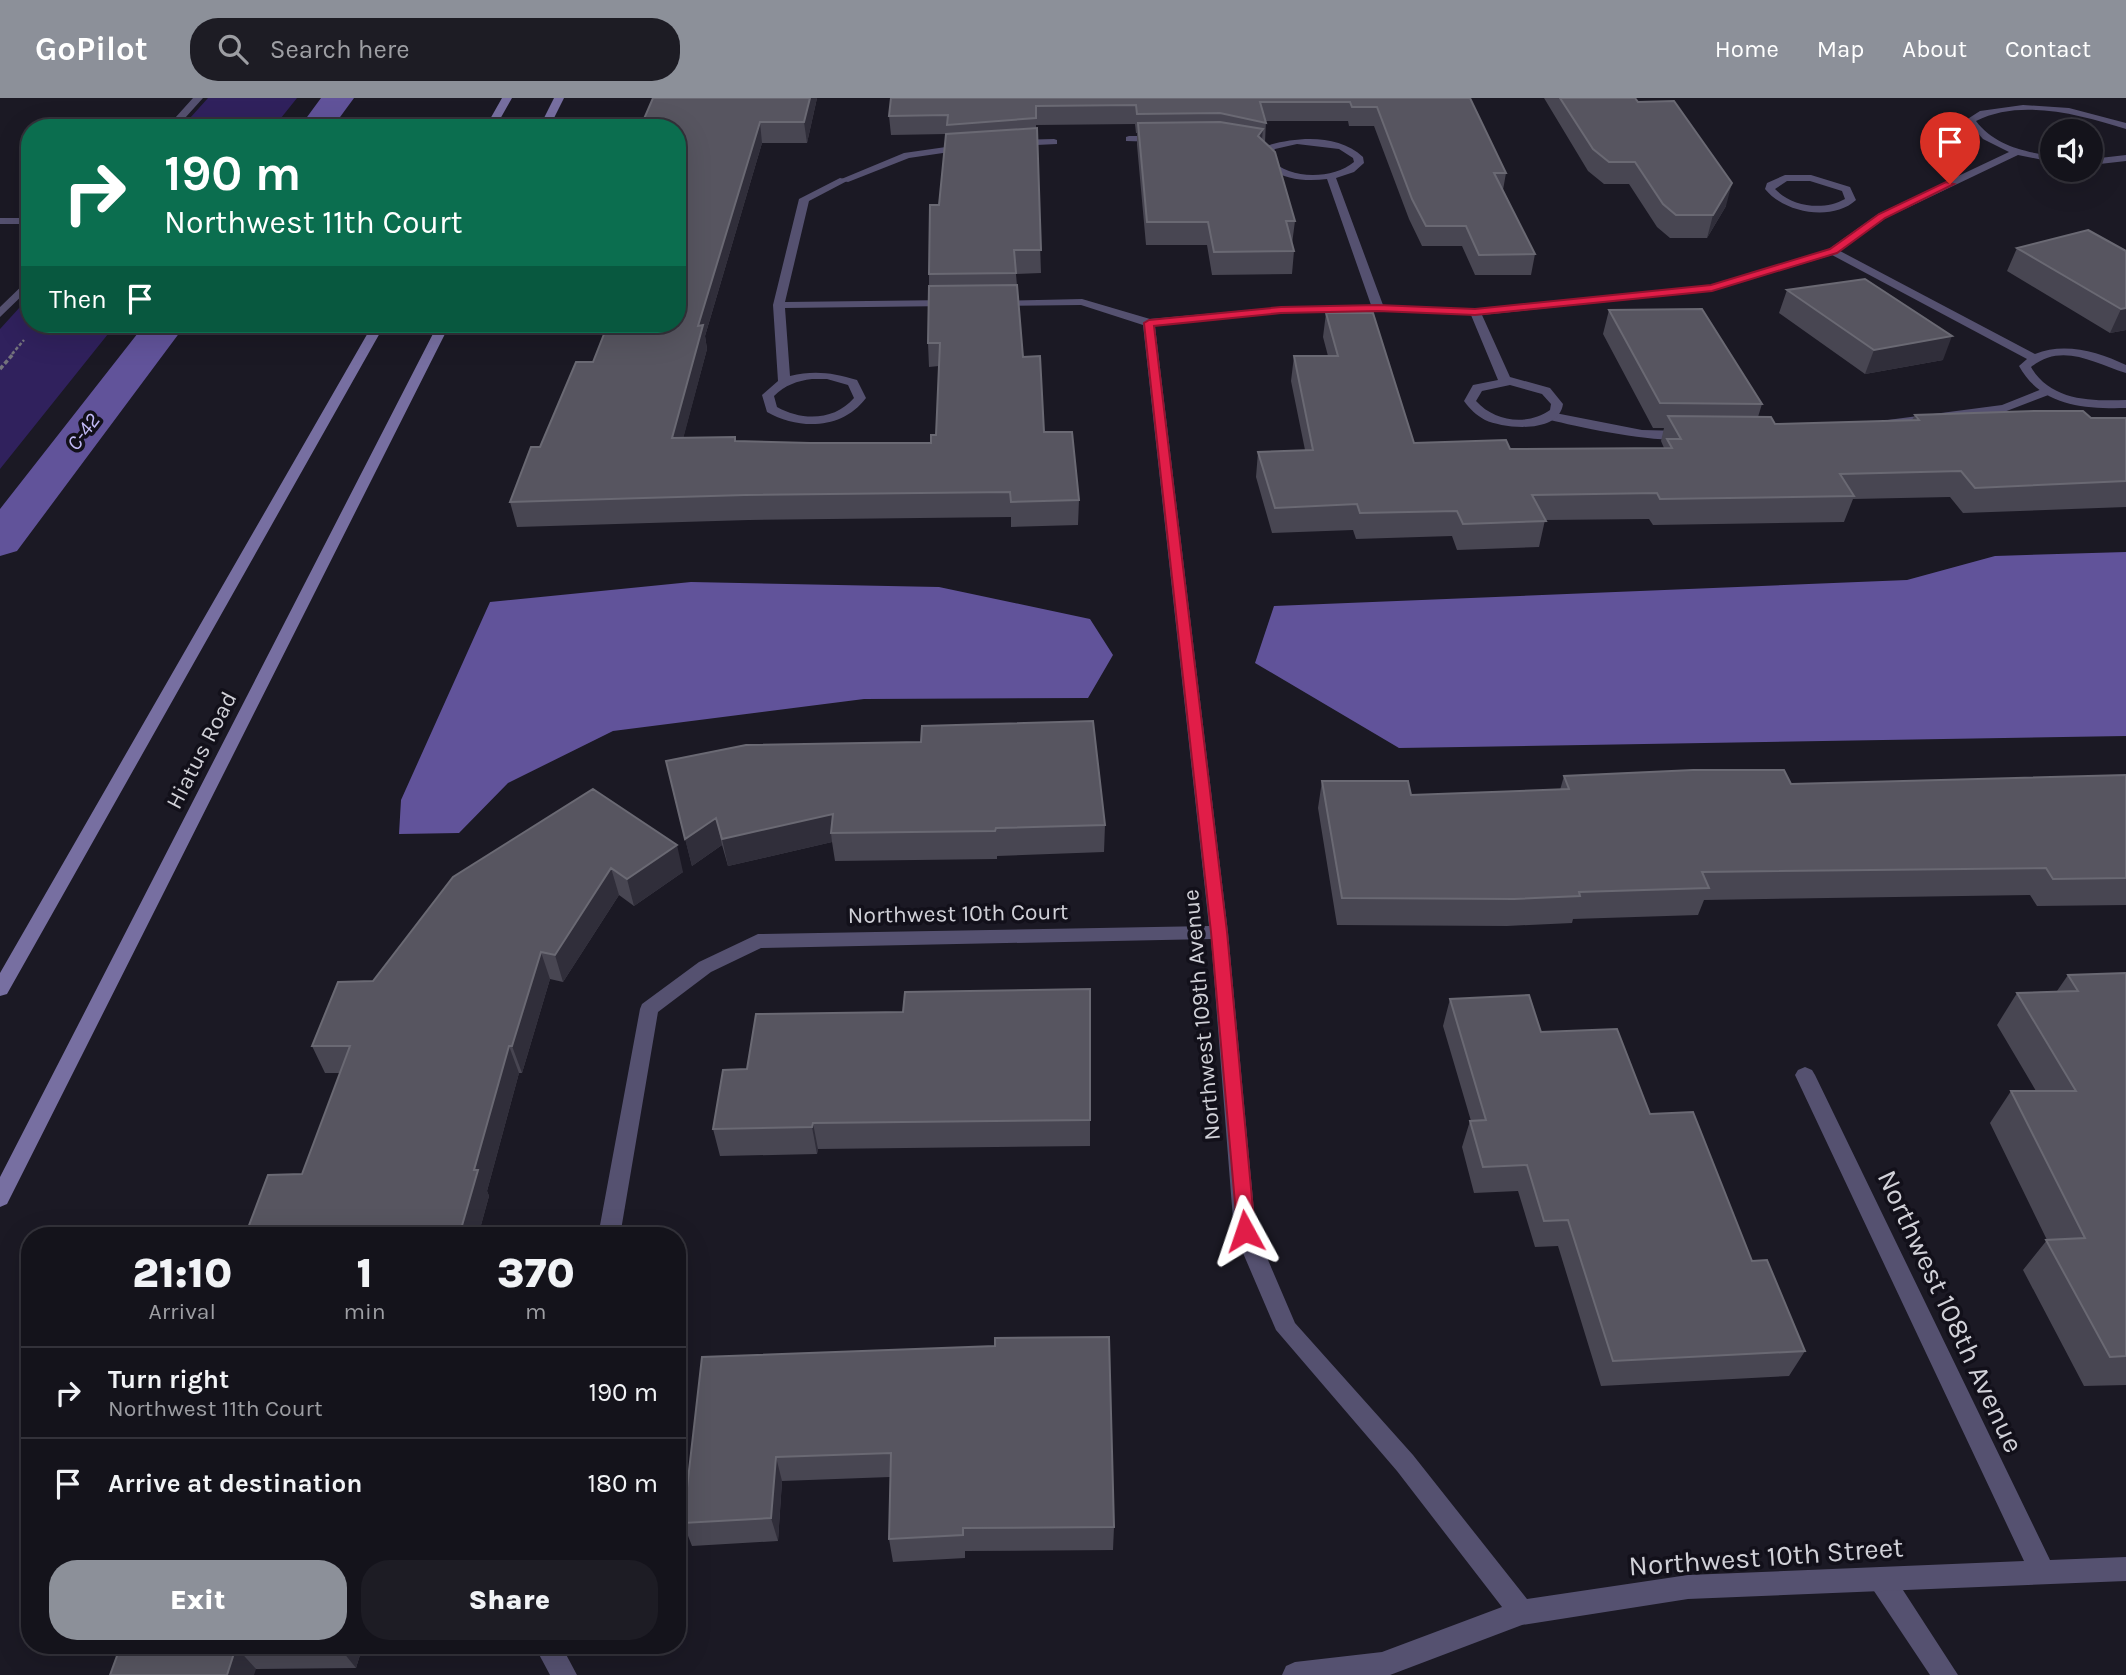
<!DOCTYPE html>
<html lang="en">
<head>
<meta charset="utf-8">
<style>
	:root { --surface:#14131b; --page:#1d1c24; --text:#f1f3f6; --muted:#9d9ea3; --line:#33323a; --accent:#8c9099 }
	body { margin:0; font-family:Karla,sans-serif; background:var(--page); color:var(--text); height:100vh; display:flex; flex-direction:column; font-size:26px; white-space:nowrap }
	* { box-sizing:border-box; margin:0 }
	p { font-size:23px; color:var(--muted) }
	.icon { flex:none; width:38px; height:38px; fill:none; stroke:currentColor; stroke-width:2; stroke-linecap:round; stroke-linejoin:round }
	.map { position:relative; flex:1; overflow:hidden }
	.details { position:absolute; left:21px; top:1129px; width:665px; height:427px; display:flex; flex-direction:column; background:var(--surface); border-radius:28px; box-shadow:0 7px 28px #0002,0 0 0 2px var(--line) }
	.details>* { flex:none }
	.guide { position:absolute; left:21px; top:21px; width:665px; height:214px; border-radius:28px; box-shadow:0 7px 28px #0002,0 0 0 2px var(--line); background:#0b6e4f; color:#fff; overflow:hidden }
	.buttons { position:absolute; left:2040px; top:21px; display:grid; gap:14px }
	.buttons a { display:grid; place-items:center; width:63px; height:63px; border-radius:50%; background:var(--surface); box-shadow:0 7px 28px #0002,0 0 0 2px var(--line); font-size:35px }
	.pin { position:absolute; display:grid; place-items:center; width:60px; height:60px; color:#fff; margin:-72px -30px; border-radius:50% 50% 50% 0; rotate:-45deg; box-shadow:0 0 7px #0007 }
	.pin .icon { rotate:45deg }
	.me { position:absolute; width:77px; margin:-38px; rotate:355deg; stroke-linejoin:round; filter:drop-shadow(0 0 5px #0008) }
	.turn { display:flex; align-items:center; gap:24px; height:147px; padding:0 28px; font-size:32px }
	.turn .icon { width:91px; height:91px; stroke-width:2.5 }
	.turn b { display:block; font-size:49px; line-height:60px }
	.then { display:flex; align-items:center; height:66px; padding:0 28px; background:#0003; gap:14px; font-size:26px }
	.eta { display:flex; justify-content:space-evenly; align-items:center; height:119px; text-align:center }
	.eta b { font-size:42px; font-weight:800; line-height:49px }
	.cta { display:flex; gap:14px; margin-top:auto; padding:14px 28px }
	.cta a { flex:1; height:80px; border-radius:28px; background:var(--accent); color:#fff; font-size:28px; font-weight:800; line-height:80px; text-align:center }
	.cta a+a { background:var(--page); color:var(--text) }
	ul { padding:0; list-style:none }
	li { display:flex; align-items:center; gap:21px; height:91px; padding:0 28px; border-top:2px solid var(--line) }
	li div { flex:1 }
	li b { display:block; font-size:26px }
	li em { font-style:normal }
	header { display:flex; align-items:center; gap:42px; box-sizing:border-box; height:98px; padding:0 35px; background:var(--accent); color:#fff }
	header strong { font-size:33px }
	nav { display:flex; gap:38px; margin-inline-start:auto; font-size:24px }
	.search { width:490px; height:63px; background:var(--page); display:flex; align-items:center; gap:18px; box-sizing:border-box; padding:0 24px; border-radius:28px; color:var(--muted); font-size:26px }
	.map>svg:first-child { display:block }
	.green { fill:#30215d }
	.water { fill:#61539a }
	.lines { fill:none; stroke-linecap:round; stroke-linejoin:round }
	.canal { fill:#61539a; fill-rule:evenodd }
	.path-far1 { stroke:#74737c; stroke-width:2.5; stroke-dasharray:3.5 2; stroke-linecap:butt }
	.path { stroke:#74737c; stroke-width:3.5; stroke-dasharray:4.5 2.5; stroke-linecap:butt }
	.lane { fill:#555170; fill-rule:evenodd }
	.street { fill:#555170; fill-rule:evenodd }
	.secondary { fill:#776fa1; fill-rule:evenodd }
	.wall { fill:#484652 }
	.shaded-wall { fill:#302e3a }
	.building { fill:#575560; stroke:#6a6973; stroke-width:2 }
	.route { fill:#e11d48; stroke:#92132f; stroke-width:2 }
	.labels { text-anchor:middle; stroke-width:7; stroke-linejoin:round; paint-order:stroke }
	.far-water-label { font-size:21px; font-style:italic; fill:#c1b9f5; stroke:#12101a }
	.street-label { font-size:23px; fill:#d1d1d8; stroke:#12101a }
	.near-street-label { font-size:28px; fill:#d1d1d8; stroke:#12101a }
</style>
</head>
<body>
<header>
<strong>GoPilot</strong>
<div class="search"><svg class="icon" aria-label="search" viewBox="0 0 24 24"><circle cx="10" cy="10" r="6"/><path d="M15 15l6 6"/></svg>Search here</div>
<nav><a>Home</a><a>Map</a><a>About</a><a>Contact</a></nav>
</header>
<div class="map">
<svg width="2126" height="1577" viewBox="0 0 2126 1577">
	<rect width="100%" height="100%" fill="#1b1924"/>
	<!-- green -->
	<path class="green" d="M 208,0 L 297,0 L 273,30 L 181,30 Z
		M 30,198 L 30,226 L 116,226 L 0,371 L 0,231 Z"/>
	<!-- water -->
	<path class="water" d="M 2126,454 L 2126,638 L 1399,650 L 1255,565 L 1274,508 L 1907,482 L 1995,458 Z
		M 691,484 L 939,489 L 1090,521 L 1113,557 L 1088,600 L 864,601 L 613,633 L 508,685 L 459,735 L 399,736 L 401,702 L 490,504 Z"/>
	<g class="lines">
		<!-- canal -->
		<path class="canal" d="M 321,0 L 354,0 L 332,30 L 299,30 Z
			M 145,226 L 186,226 L 17,453 L 0,458 L 0,411 Z"/>
		<!-- path-far1 -->
		<path class="path-far1" d="M 12,256 L 24,242"/>
		<!-- path -->
		<path class="path" d="M 0,271 L 14,255"/>
		<!-- lane -->
		<path class="lane" d="M 1129,38 L 1161,38 L 1166,41 L 1161,44 L 1126,43 L 1126,39 Z
			M 1054,41 L 1057,42 L 1057,46 L 1015,48 L 1010,45 L 1015,42 Z
			M 967,46 L 970,47 L 970,51 L 909,60 L 848,84 L 839,82 L 904,55 Z
			M 2047,289 L 2053,293 L 2051,296 L 2004,314 L 1880,331 L 1874,327 L 1880,323 L 2002,307 Z
			M 1550,314 L 1642,332 L 1685,333 L 1691,337 C 1674,351 1570,327 1546,321 L 1546,315 Z
			M 1881,1469 L 1890,1472 L 1958,1577 L 1930,1577 L 1872,1490 L 1869,1481 L 1872,1472 Z"/>
		<!-- street -->
		<path class="street" d="M 193,0 L 203,0 L 176,30 L 166,30 Z
			M 2023,7 L 2069,10 L 2126,25 L 2126,31 C 2081,17 2021,0 1976,23 C 1994,47 2024,54 2053,58 L 2053,64 L 2018,57 L 1886,120 L 1840,153 L 2035,256 C 2065,244 2098,254 2126,267 L 2126,275 C 2094,265 2062,244 2031,269 C 2051,303 2091,303 2126,302 L 2126,310 C 2084,311 2041,308 2019,268 L 2027,261 L 1832,157 L 1712,193 L 1482,217 L 1510,279 L 1550,290 L 1563,306 C 1559,336 1505,331 1485,322 C 1476,317 1470,311 1464,303 L 1473,287 L 1498,282 L 1471,217 L 1378,213 L 1281,215 L 1155,228 L 1228,834 L 1256,1134 L 1295,1225 L 1413,1357 L 1527,1501 L 1688,1477 L 2024,1463 L 1795,977 L 1798,972 L 1805,969 L 1812,972 L 1815,977 L 2050,1462 L 2126,1459 L 2126,1483 L 1688,1501 L 1522,1527 L 1390,1577 L 1282,1577 L 1286,1568 L 1295,1564 L 1382,1554 L 1502,1509 L 1397,1373 L 1276,1232 L 1234,1134 L 1211,841 L 761,850 L 711,874 L 658,914 L 620,1138 L 598,1138 L 640,911 L 642,906 L 699,864 L 758,836 L 1209,828 L 1143,227 L 1081,207 L 997,208 L 993,207 L 993,203 L 1082,201 L 1150,221 L 1281,209 L 1371,207 L 1327,81 C 1302,84 1275,81 1259,60 L 1269,47 C 1299,39 1338,36 1363,59 L 1364,65 L 1354,74 L 1336,80 L 1383,207 L 1475,211 L 1711,187 L 1829,151 L 1878,116 L 2009,54 L 1983,41 L 1966,22 L 1980,13 ZM 1297,46 L 1339,51 L 1353,60 L 1354,64 C 1332,82 1288,82 1269,60 L 1275,51 ZM 1510,287 L 1542,296 L 1551,306 L 1550,312 C 1527,328 1495,324 1476,303 L 1482,293 Z
			M 2126,57 L 2126,63 L 2091,67 L 2091,61 Z
			M 1785,77 L 1811,77 L 1850,89 L 1856,102 C 1832,124 1784,115 1765,91 L 1767,85 ZM 1787,83 L 1810,83 L 1842,93 L 1845,101 C 1824,113 1792,109 1775,91 Z
			M 840,80 L 849,82 L 809,103 L 785,204 L 951,202 L 957,205 L 951,208 L 785,210 L 790,278 C 815,272 833,275 857,282 L 866,300 C 842,332 799,332 767,314 L 762,297 L 778,283 L 773,207 L 799,101 ZM 812,281 L 827,281 L 848,287 L 854,300 C 834,323 802,323 777,309 L 774,298 C 785,287 797,283 812,281 Z
			M 0,120 L 30,120 L 30,126 L 0,126 Z
			M 30,180 L 30,190 L 0,219 L 0,209 Z
			M 534,1547 L 561,1547 L 577,1577 L 550,1577 Z"/>
		<!-- secondary -->
		<path class="secondary" d="M 502,0 L 512,0 L 495,30 L 485,30 Z
			M 554,0 L 564,0 L 549,30 L 539,30 Z
			M 373,226 L 385,226 L 7,896 L 0,898 L 0,875 Z
			M 438,226 L 450,226 L 7,1106 L 0,1109 L 0,1079 Z"/>
	</g>
	<!-- wall -->
	<path class="wall" d="M 653,0 L 817,0 L 807,45 L 762,45 L 705,238 L 707,251 L 683,340 L 736,343 L 810,345 L 931,345 L 936,337 L 939,268 L 929,269 L 928,245 L 929,188 L 929,176 L 939,107 L 946,36 L 891,37 L 889,18 L 891,0 L 1470,0 L 1506,75 L 1503,92 L 1535,156 L 1531,177 L 1475,177 L 1462,148 L 1422,148 L 1409,121 L 1374,28 L 1349,28 L 1348,23 L 1266,23 L 1265,44 L 1295,123 L 1292,146 L 1294,153 L 1292,176 L 1212,177 L 1207,147 L 1146,147 L 1137,47 L 1137,35 L 1136,35 L 1135,26 L 1036,27 L 1041,175 L 1016,176 L 1023,259 L 1044,334 L 1079,402 L 1078,427 L 1011,429 L 1011,419 L 749,422 L 517,429 L 510,404 L 540,349 L 593,264 L 677,226 Z
		M 1544,0 L 1635,0 L 1726,108 L 1707,140 L 1670,140 L 1657,129 L 1629,86 L 1604,86 L 1588,73 Z
		M 2017,150 L 2126,153 L 2126,232 L 2110,235 L 2007,173 Z
		M 1787,192 L 1943,262 L 1865,276 L 1779,215 Z
		M 1609,212 L 1762,306 L 1758,319 L 1775,326 L 1912,322 L 1915,317 L 2126,320 L 2126,409 L 1963,415 L 1950,399 L 1853,401 L 1844,424 L 1653,427 L 1649,421 L 1545,422 L 1539,449 L 1457,452 L 1452,438 L 1356,441 L 1353,432 L 1272,435 L 1256,379 L 1258,354 L 1305,352 L 1291,283 L 1294,258 L 1328,258 L 1323,239 L 1326,215 L 1414,345 L 1510,351 L 1664,350 L 1661,343 L 1664,330 L 1653,330 L 1603,236 Z
		M 666,663 L 1105,727 L 1104,754 L 997,758 L 997,761 L 835,763 L 832,744 L 728,768 L 722,747 L 692,768 Z
		M 2126,677 L 2126,807 L 2037,808 L 2030,797 L 1704,802 L 1698,817 L 1573,821 L 1572,825 L 1507,828 L 1337,827 L 1318,710 L 1322,683 L 1411,697 L 1560,692 L 1564,678 L 1791,686 Z
		M 593,691 L 683,774 L 634,808 L 619,797 L 563,884 L 550,881 L 522,975 L 519,975 L 487,1093 L 489,1098 L 478,1138 L 245,1138 L 302,1076 L 340,975 L 325,975 L 312,948 L 373,883 Z
		M 2126,875 L 2126,1287 L 2084,1288 L 2023,1172 L 2047,1142 L 1990,1025 L 2011,993 L 2036,993 L 1997,927 L 2017,895 L 2057,893 L 2068,877 Z
		M 1450,901 L 1541,934 L 1650,1016 L 1752,1163 L 1805,1253 L 1789,1278 L 1601,1288 L 1558,1148 L 1535,1149 L 1518,1093 L 1474,1095 L 1462,1049 L 1470,1023 L 1471,1023 L 1443,928 Z
		M 723,972 L 1090,1022 L 1090,1048 L 818,1051 L 817,1056 L 720,1058 L 713,1031 Z
		M 702,1259 L 1114,1429 L 1113,1452 L 965,1453 L 965,1460 L 893,1464 L 889,1441 L 890,1379 L 782,1383 L 778,1443 L 692,1448 L 683,1425 Z
		M 121,1547 L 363,1547 L 356,1570 L 256,1571 Z"/>
	<!-- shaded-wall -->
	<path class="shaded-wall" d="M 810,0 L 817,0 L 807,45 L 804,24 Z
		M 760,24 L 762,45 L 705,238 L 707,251 L 677,364 L 672,340 L 698,228 Z
		M 1263,31 L 1261,53 L 1258,38 Z
		M 1732,85 L 1726,108 L 1707,140 L 1713,117 Z
		M 2126,210 L 2126,232 L 2110,235 L 2121,211 Z
		M 1952,238 L 1943,262 L 1865,276 L 1874,252 Z
		M 833,716 L 831,735 L 832,744 L 728,768 L 722,741 Z
		M 716,720 L 722,747 L 692,768 L 685,741 Z
		M 677,747 L 683,774 L 634,808 L 627,781 Z
		M 611,770 L 619,797 L 563,884 L 555,857 Z
		M 541,854 L 550,881 L 522,975 L 512,948 Z
		M 509,948 L 519,975 L 487,1093 L 489,1098 L 478,1138 L 459,1138 L 474,1072 Z
		M 813,1025 L 818,1051 L 817,1056 L 812,1029 Z
		M 776,1359 L 782,1383 L 778,1443 L 771,1420 Z
		M 339,1547 L 363,1547 L 356,1570 L 339,1549 Z
		M 236,1549 L 256,1571 L 254,1577 L 227,1577 Z"/>
	<!-- building -->
	<path class="building" d="M 653,0 L 810,0 L 804,24 L 760,24 L 698,228 L 703,227 L 672,340 L 735,339 L 735,343 L 810,345 L 931,345 L 931,337 L 936,337 L 940,245 L 928,245 L 929,188 L 1017,187 L 1023,259 L 1040,258 L 1044,334 L 1072,334 L 1079,402 L 1011,404 L 1010,394 L 745,397 L 510,404 L 531,349 L 540,349 L 576,264 L 593,264 L 608,226 L 677,226 L 677,30 L 640,30 Z
		M 891,0 L 1470,0 L 1506,75 L 1494,75 L 1535,156 L 1479,157 L 1466,128 L 1426,128 L 1412,101 L 1377,9 L 1352,9 L 1350,4 L 1260,4 L 1266,25 L 1220,15 L 1137,16 L 1136,7 L 1036,8 L 1036,20 L 947,27 L 948,17 L 889,18 Z
		M 1560,0 L 1635,0 L 1638,4 L 1674,3 L 1732,85 L 1713,117 L 1676,117 L 1663,106 L 1635,64 L 1609,64 L 1593,51 Z
		M 1220,24 L 1263,31 L 1258,38 L 1275,54 L 1295,123 L 1286,123 L 1294,153 L 1214,154 L 1208,124 L 1147,124 L 1138,25 Z
		M 1037,30 L 1041,152 L 1014,152 L 1016,175 L 929,176 L 930,107 L 939,107 L 946,36 Z
		M 2088,132 L 2126,153 L 2126,210 L 2121,211 L 2017,150 Z
		M 1865,181 L 1952,238 L 1874,252 L 1787,192 Z
		M 1702,211 L 1762,306 L 1660,305 L 1609,212 Z
		M 1326,215 L 1373,215 L 1414,345 L 1506,342 L 1510,351 L 1672,350 L 1667,341 L 1681,341 L 1668,318 L 1771,319 L 1775,326 L 1919,322 L 1915,317 L 2034,313 L 2083,313 L 2091,320 L 2126,320 L 2126,383 L 1975,390 L 1961,373 L 1840,376 L 1854,398 L 1660,401 L 1657,395 L 1532,397 L 1546,423 L 1463,426 L 1457,413 L 1360,415 L 1357,406 L 1275,410 L 1258,354 L 1313,352 L 1294,258 L 1338,258 Z
		M 1093,623 L 1105,727 L 996,730 L 995,733 L 831,735 L 833,716 L 722,741 L 716,720 L 685,741 L 666,663 L 746,647 L 921,644 L 922,628 Z
		M 1693,672 L 1784,672 L 1791,686 L 2126,677 L 2126,780 L 2053,781 L 2046,770 L 1702,774 L 1709,790 L 1579,794 L 1580,798 L 1514,801 L 1342,800 L 1322,683 L 1408,683 L 1411,697 L 1569,691 L 1564,678 Z
		M 593,691 L 677,747 L 627,781 L 611,770 L 555,857 L 541,854 L 512,948 L 509,948 L 474,1072 L 478,1072 L 459,1138 L 245,1138 L 268,1077 L 302,1076 L 350,948 L 312,948 L 338,884 L 373,883 L 453,779 Z
		M 2126,875 L 2126,1258 L 2110,1259 L 2046,1142 L 2085,1140 L 2011,993 L 2076,993 L 2017,895 L 2078,893 L 2068,877 Z
		M 1090,891 L 1090,1022 L 813,1025 L 812,1029 L 713,1031 L 723,972 L 747,971 L 756,916 L 903,914 L 905,894 Z
		M 1529,897 L 1541,934 L 1617,931 L 1650,1016 L 1693,1014 L 1752,1163 L 1767,1162 L 1805,1253 L 1613,1263 L 1568,1122 L 1544,1123 L 1527,1067 L 1483,1069 L 1470,1023 L 1486,1022 L 1450,901 Z
		M 1109,1239 L 1114,1429 L 963,1430 L 963,1437 L 889,1441 L 891,1355 L 776,1359 L 771,1420 L 683,1425 L 702,1259 L 995,1248 L 995,1240 Z
		M 121,1547 L 339,1547 L 339,1549 L 236,1549 L 227,1577 L 110,1577 Z"/>
	<!-- route -->
	<path class="route" d="M 1946,84 L 1954,86 L 1885,120 L 1837,155 L 1712,193 L 1475,217 L 1378,213 L 1281,215 L 1154,228 L 1227,834 L 1255,1133 L 1252,1139 L 1238,1139 L 1211,834 L 1144,225 L 1149,222 L 1281,209 L 1378,207 L 1475,211 L 1711,187 L 1830,151 L 1879,116 Z"/>
	<g class="labels">
		<!-- far-water labels -->
		<g class="far-water-label">
			<text transform="translate(83 334) rotate(-53)" y="7">C-42</text>
		</g>
		<!-- street labels -->
		<g class="street-label">
			<text transform="translate(201 652) rotate(-63)" y="8">Hiatus Road</text>
			<text transform="translate(958 815) rotate(-1)" y="8">Northwest 10th Court</text>
			<text transform="translate(1201 917) rotate(-95)" y="8">Northwest 109th Avenue</text>
		</g>
		<!-- near-street labels -->
		<g class="near-street-label">
			<text transform="translate(1951 1213) rotate(65)" y="10">Northwest 108th Avenue</text>
			<text transform="translate(1766 1458) rotate(-4)" y="10">Northwest 10th Street</text>
		</g>
	</g>
</svg>
<div class="buttons">
<a><svg class="icon" aria-label="sound" viewBox="0 0 24 24"><path d="M4 9h4l5-4v14l-5-4H4zM17 9q2 3 0 6"/></svg></a>
</div>
<div class="pin" style="left:1950px;top:86px;background:#d93025"><svg class="icon" aria-label="arrive" viewBox="0 0 24 24"><path d="M6 21V4h12l-3 4 3 4H6"/></svg></div>
<svg class="me" style="left:1245px;top:1133px" viewBox="-20 -20 40 40"><path d="M0-17L14 15 0 8-14 15z" fill="#e11d48" stroke="#fff" stroke-width="4"/></svg>
<div class="guide">
<div class="turn"><svg class="icon" aria-label="right" viewBox="0 0 24 24"><path d="M7 20v-9h11M14 6l5 5-5 5"/></svg><div><b>190 m</b>Northwest 11th Court</div></div>
<div class="then">Then<svg class="icon" aria-label="arrive" viewBox="0 0 24 24"><path d="M6 21V4h12l-3 4 3 4H6"/></svg></div>
</div>
<section class="details">
<div class="eta">
<div><b>21:10</b><p>Arrival</p></div>
<div><b>1</b><p>min</p></div>
<div><b>370</b><p>m</p></div>
</div>
<ul>
<li><svg class="icon" aria-label="right" viewBox="0 0 24 24"><path d="M7 20v-9h11M14 6l5 5-5 5"/></svg><div><b>Turn right</b><p>Northwest 11th Court</p></div><em>190 m</em></li>
<li><svg class="icon" aria-label="arrive" viewBox="0 0 24 24"><path d="M6 21V4h12l-3 4 3 4H6"/></svg><div><b>Arrive at destination</b></div><em>180 m</em></li>
</ul>
<div class="cta"><a>Exit</a><a>Share</a></div>
</section>
</div>
</body>
</html>
